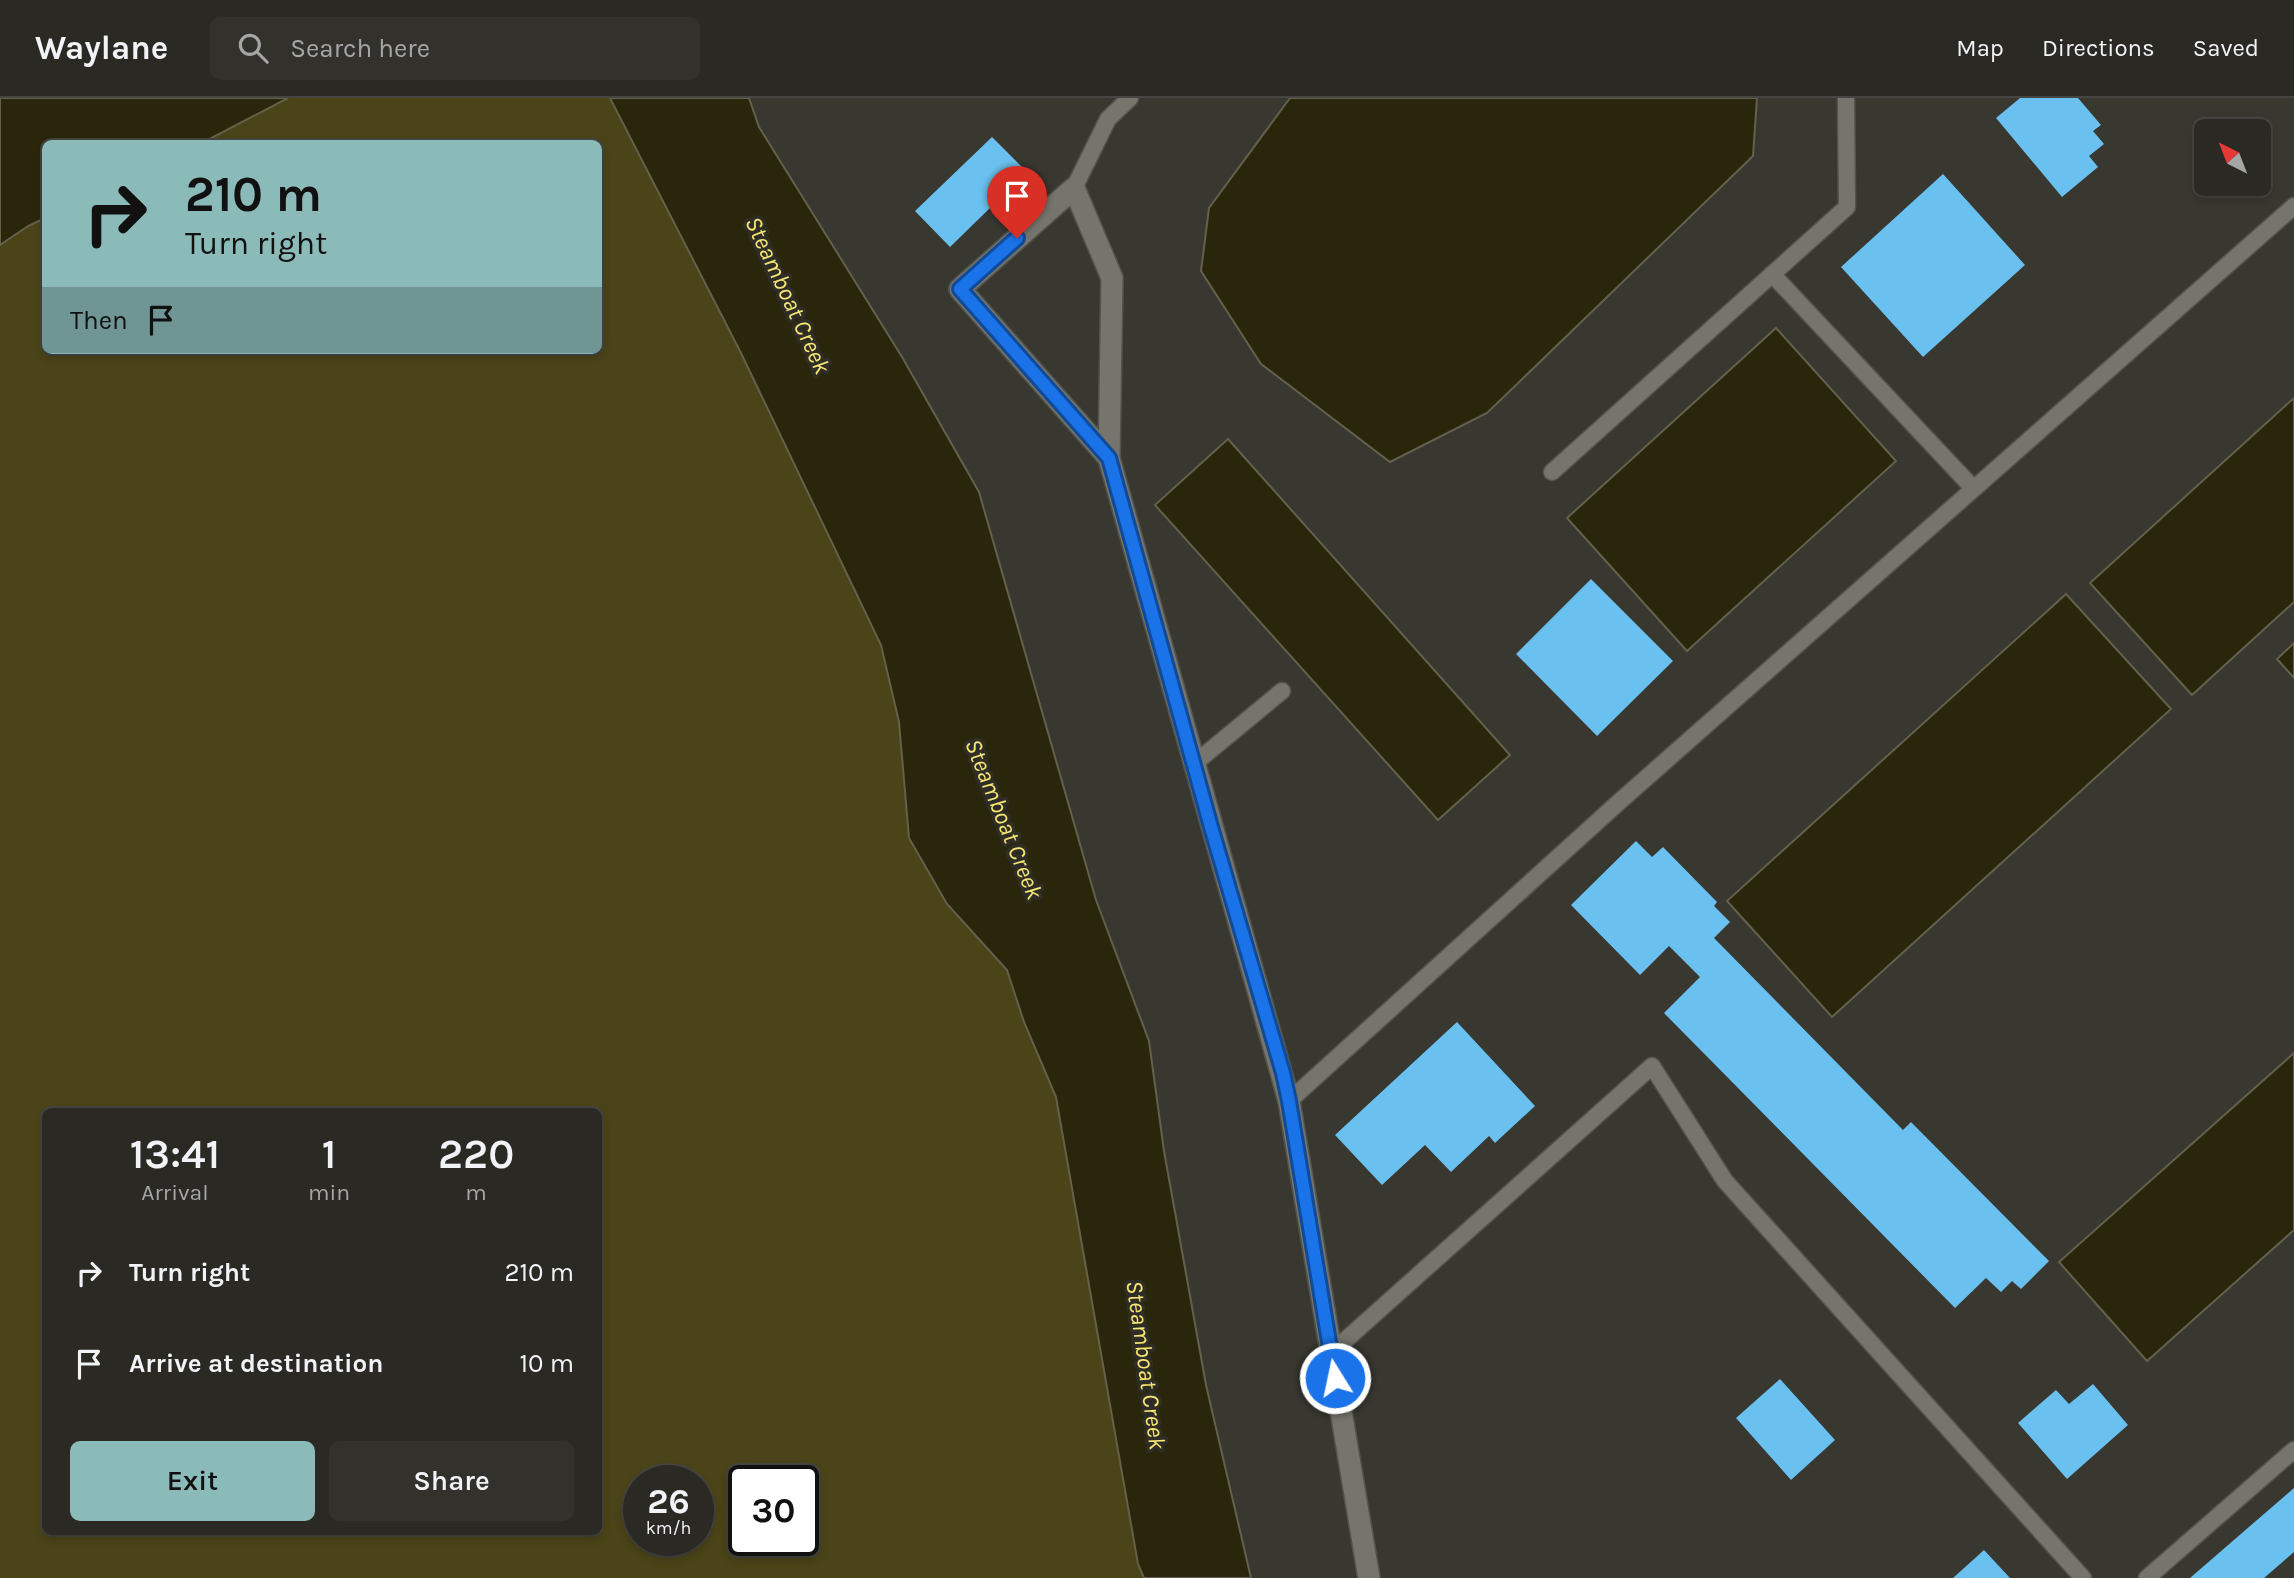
<!DOCTYPE html>
<html lang="en">
<head>
<meta charset="utf-8">
<style>
	:root { --surface:#2a2924; --page:#32312c; --text:#f1f3f6; --muted:#a5a6a6; --line:#464541; --accent:#8bbbb9 }
	body { margin:0; font-family:Karla,sans-serif; background:var(--page); color:var(--text); height:100vh; display:flex; flex-direction:column; font-size:26px; white-space:nowrap }
	* { box-sizing:border-box; margin:0 }
	p { font-size:23px; color:var(--muted) }
	.icon { flex:none; width:38px; height:38px; fill:none; stroke:currentColor; stroke-width:2; stroke-linecap:round; stroke-linejoin:round }
	.map { position:relative; flex:1; overflow:hidden }
	.drawer { position:absolute; left:42px; top:1010px; width:560px; height:427px; display:flex; flex-direction:column; background:var(--surface); border-radius:10px; box-shadow:0 4px 10px #0003,0 0 0 2px var(--line) }
	.drawer>* { flex:none }
	.banner { position:absolute; left:42px; top:42px; width:560px; height:214px; border-radius:10px; box-shadow:0 4px 10px #0003,0 0 0 2px var(--line); background:#8bbbb9; color:#111; overflow:hidden }
	.needle { width:46px; rotate:318deg }
	.buttons { position:absolute; left:2194px; top:21px; display:grid; gap:14px }
	.buttons a { display:grid; place-items:center; width:77px; height:77px; border-radius:10px; background:var(--surface); box-shadow:0 4px 10px #0003,0 0 0 2px var(--line); font-size:35px }
	.speed { position:absolute; left:623px; top:1367px; display:flex; gap:14px; font-size:35px; font-weight:700; text-align:center }
	.speed>* { display:grid; place-content:center; width:91px; height:91px; border-radius:50%; background:var(--surface); box-shadow:0 4px 10px #0003,0 0 0 2px var(--line); line-height:1 }
	.speed small { font-size:18px; font-weight:400 }
	.speed .limit { border:4px solid #111; border-radius:10px; background:#fff; color:#111 }
	.pin { position:absolute; display:grid; place-items:center; width:60px; height:60px; color:#fff; margin:-72px -30px; border-radius:50% 50% 50% 0; rotate:-45deg; box-shadow:0 0 7px #0007 }
	.pin .icon { rotate:45deg }
	.me { position:absolute; width:77px; margin:-38px; rotate:350deg; stroke-linejoin:round; filter:drop-shadow(0 0 5px #0008) }
	.turn { display:flex; align-items:center; gap:24px; height:147px; padding:0 28px; font-size:32px }
	.turn .icon { width:91px; height:91px; stroke-width:2.5 }
	.turn b { display:block; font-size:49px; line-height:60px }
	.then { display:flex; align-items:center; height:66px; padding:0 28px; background:#0003; gap:14px; font-size:26px }
	.eta { display:flex; justify-content:space-evenly; align-items:center; height:119px; text-align:center }
	.eta b { font-size:42px; font-weight:600; line-height:49px }
	.cta { display:flex; gap:14px; margin-top:auto; padding:14px 28px }
	.cta a { flex:1; height:80px; border-radius:10px; background:var(--accent); color:#111; font-size:28px; font-weight:600; line-height:80px; text-align:center }
	.cta a+a { background:var(--page); color:var(--text) }
	ul { padding:0; list-style:none }
	li { display:flex; align-items:center; gap:21px; height:91px; padding:0 28px }
	li div { flex:1 }
	li b { display:block; font-size:26px }
	li em { font-style:normal }
	header { display:flex; align-items:center; gap:42px; box-sizing:border-box; height:98px; padding:0 35px; background:var(--surface); border-bottom:2px solid var(--line) }
	header strong { font-size:33px }
	nav { display:flex; gap:38px; margin-inline-start:auto; font-size:24px }
	.search { width:490px; height:63px; background:var(--page); display:flex; align-items:center; gap:18px; box-sizing:border-box; padding:0 24px; border-radius:10px; color:var(--muted); font-size:26px }
	.map>svg:first-child { display:block }
	.green { fill:#4b4418; fill-rule:evenodd }
	.water { fill:#2a260b; stroke:#63604c; stroke-width:2 }
	.building { fill:#6ac1ef }
	.lines { fill:none; stroke-linecap:round; stroke-linejoin:round }
	.service-casing { stroke:#53534d; stroke-width:19 }
	.minor-casing { stroke:#53534d; stroke-width:24 }
	.service { stroke:#76756d; stroke-width:16 }
	.minor { stroke:#76756d; stroke-width:21 }
	.route-casing { stroke:#114b97; stroke-width:18 }
	.route { stroke:#1a73e8; stroke-width:12 }
	.labels { text-anchor:middle; stroke-width:7; stroke-linejoin:round; paint-order:stroke }
	.water-label { font-size:24px; font-style:italic; fill:#f7e673; stroke:#2e2d26 }
</style>
</head>
<body>
<header>
<strong>Waylane</strong>
<div class="search"><svg class="icon" aria-label="search" viewBox="0 0 24 24"><circle cx="10" cy="10" r="6"/><path d="M15 15l6 6"/></svg>Search here</div>
<nav><a>Map</a><a>Directions</a><a>Saved</a></nav>
</header>
<div class="map">
<svg width="2294" height="1480" viewBox="0 0 2294 1480">
	<rect width="100%" height="100%" fill="#383730"/>
	<!-- green -->
	<path class="green" d="M 288,0 L 610,0 L 741,255 L 881,547 L 899,624 L 1007,872 L 1024,924 L 1056,999 L 1138,1466 L 1144,1480 L 0,1480 L 0,147 L 28,128 L 45,120 L 46,252 L 598,252 L 598,46 L 202,45 ZM 46,1013 L 598,1013 L 598,1433 L 46,1433 ZM 639,1382 L 698,1382 L 698,1442 L 639,1442 ZM 744,1382 L 803,1382 L 803,1442 L 744,1442 Z"/>
	<!-- water -->
	<path class="water" d="M 0,0 L 288,0 L 202,45 L 46,46 L 45,120 L 28,128 L 0,147 Z
		M 610,0 L 749,0 L 759,29 L 902,259 L 979,394 L 1096,802 L 1149,943 L 1164,1053 L 1206,1287 L 1251,1480 L 1144,1480 L 1138,1466 L 1056,999 L 1024,924 L 1007,872 L 947,806 L 909,740 L 899,624 L 881,547 L 741,255 Z
		M 1290,0 L 1757,0 L 1753,58 L 1487,315 L 1390,364 L 1261,266 L 1201,173 L 1209,110 Z
		M 1776,230 L 1896,363 L 1687,553 L 1567,420 Z
		M 2294,300 L 2294,504 L 2192,597 L 2090,485 Z
		M 1228,341 L 1510,657 L 1438,722 L 1155,407 Z
		M 2066,496 L 2171,611 L 1832,919 L 1727,803 Z
		M 2294,545 L 2294,580 L 2277,561 Z
		M 2294,955 L 2294,1132 L 2147,1263 L 2059,1164 Z"/>
	<!-- building -->
	<path class="building" d="M 2020,0 L 2078,0 L 2101,27 L 2093,33 L 2104,46 L 2089,58 L 2098,69 L 2062,99 L 1996,20 Z
		M 992,39 L 1027,74 L 950,149 L 915,113 Z
		M 1943,76 L 2025,167 L 1923,259 L 1841,169 Z
		M 1591,481 L 1673,563 L 1597,638 L 1516,556 Z
		M 1636,743 L 1652,759 L 1663,749 L 1717,804 L 1714,808 L 1730,824 L 1714,840 L 1903,1032 L 1911,1024 L 2049,1163 L 2021,1191 L 2012,1183 L 2001,1194 L 1986,1180 L 1955,1210 L 1664,915 L 1700,879 L 1669,848 L 1640,877 L 1571,807 Z
		M 1457,924 L 1535,1008 L 1495,1045 L 1489,1038 L 1451,1074 L 1425,1047 L 1382,1087 L 1335,1037 Z
		M 1780,1281 L 1835,1342 L 1791,1382 L 1736,1320 Z
		M 2093,1286 L 2128,1327 L 2067,1381 L 2018,1325 L 2056,1292 L 2069,1306 Z
		M 2294,1390 L 2294,1454 L 2264,1480 L 2190,1480 Z
		M 1984,1452 L 2010,1480 L 1953,1480 Z"/>
	<g class="lines">
		<!-- service casing -->
		<g class="service-casing">
			<path id="service" d="M 1074,90 L 1108,21 L 1130,0
				M 1772,176 L 1973,390
				M 1552,374 L 1847,109 L 1846,0
				M 1195,665 L 1282,593
				M 1289,1003 L 1619,704 L 2294,108
				M 1331,1255 L 1652,968 L 1725,1083 L 2083,1480
				M 2147,1480 L 2294,1352"/>
		</g>
		<!-- minor casing -->
		<g class="minor-casing">
			<path id="minor" d="M 1109,360 L 960,191 L 1074,90 L 1112,180 L 1109,360 L 1289,1003 L 1369,1480"/>
		</g>
		<!-- service -->
		<use href="#service" class="service"/>
		<!-- minor -->
		<use href="#minor" class="minor"/>
	</g>
	<g class="lines">
		<!-- route casing -->
		<g class="route-casing">
			<path id="route" d="M 1017,140 L 960,191 L 1109,360 L 1211,729 L 1283,975 L 1289,1003 L 1335,1280"/>
		</g>
		<!-- route -->
		<use href="#route" class="route"/>
	</g>
	<g class="labels">
		<!-- water labels -->
		<g class="water-label">
			<text transform="translate(788 197) rotate(65)" y="8">Steamboat Creek</text>
			<text transform="translate(1004 721) rotate(68)" y="8">Steamboat Creek</text>
			<text transform="translate(1146 1267) rotate(82)" y="8">Steamboat Creek</text>
		</g>
	</g>
</svg>
<div class="buttons">
<a><svg class="needle" viewBox="-14 -14 28 28"><path d="M0-13l5 13h-10z" fill="#e53935"/><path d="M0 13l5-13h-10z" fill="#a5a6a6"/></svg></a>
</div>
<div class="speed"><div>26<small>km/h</small></div><div class="limit">30</div></div>
<div class="pin" style="left:1017px;top:140px;background:#d93025"><svg class="icon" aria-label="arrive" viewBox="0 0 24 24"><path d="M6 21V4h12l-3 4 3 4H6"/></svg></div>
<svg class="me" style="left:1335px;top:1280px" viewBox="-20 -20 40 40"><circle r="17" fill="#1a73e8" stroke="#fff" stroke-width="3"/><path d="M0-11L8 9 0 5-8 9z" fill="#fff"/></svg>
<div class="banner">
<div class="turn"><svg class="icon" aria-label="right" viewBox="0 0 24 24"><path d="M7 20v-9h11M14 6l5 5-5 5"/></svg><div><b>210 m</b>Turn right</div></div>
<div class="then">Then<svg class="icon" aria-label="arrive" viewBox="0 0 24 24"><path d="M6 21V4h12l-3 4 3 4H6"/></svg></div>
</div>
<section class="drawer">
<div class="eta">
<div><b>13:41</b><p>Arrival</p></div>
<div><b>1</b><p>min</p></div>
<div><b>220</b><p>m</p></div>
</div>
<ul>
<li><svg class="icon" aria-label="right" viewBox="0 0 24 24"><path d="M7 20v-9h11M14 6l5 5-5 5"/></svg><div><b>Turn right</b></div><em>210 m</em></li>
<li><svg class="icon" aria-label="arrive" viewBox="0 0 24 24"><path d="M6 21V4h12l-3 4 3 4H6"/></svg><div><b>Arrive at destination</b></div><em>10 m</em></li>
</ul>
<div class="cta"><a>Exit</a><a>Share</a></div>
</section>
</div>
</body>
</html>
